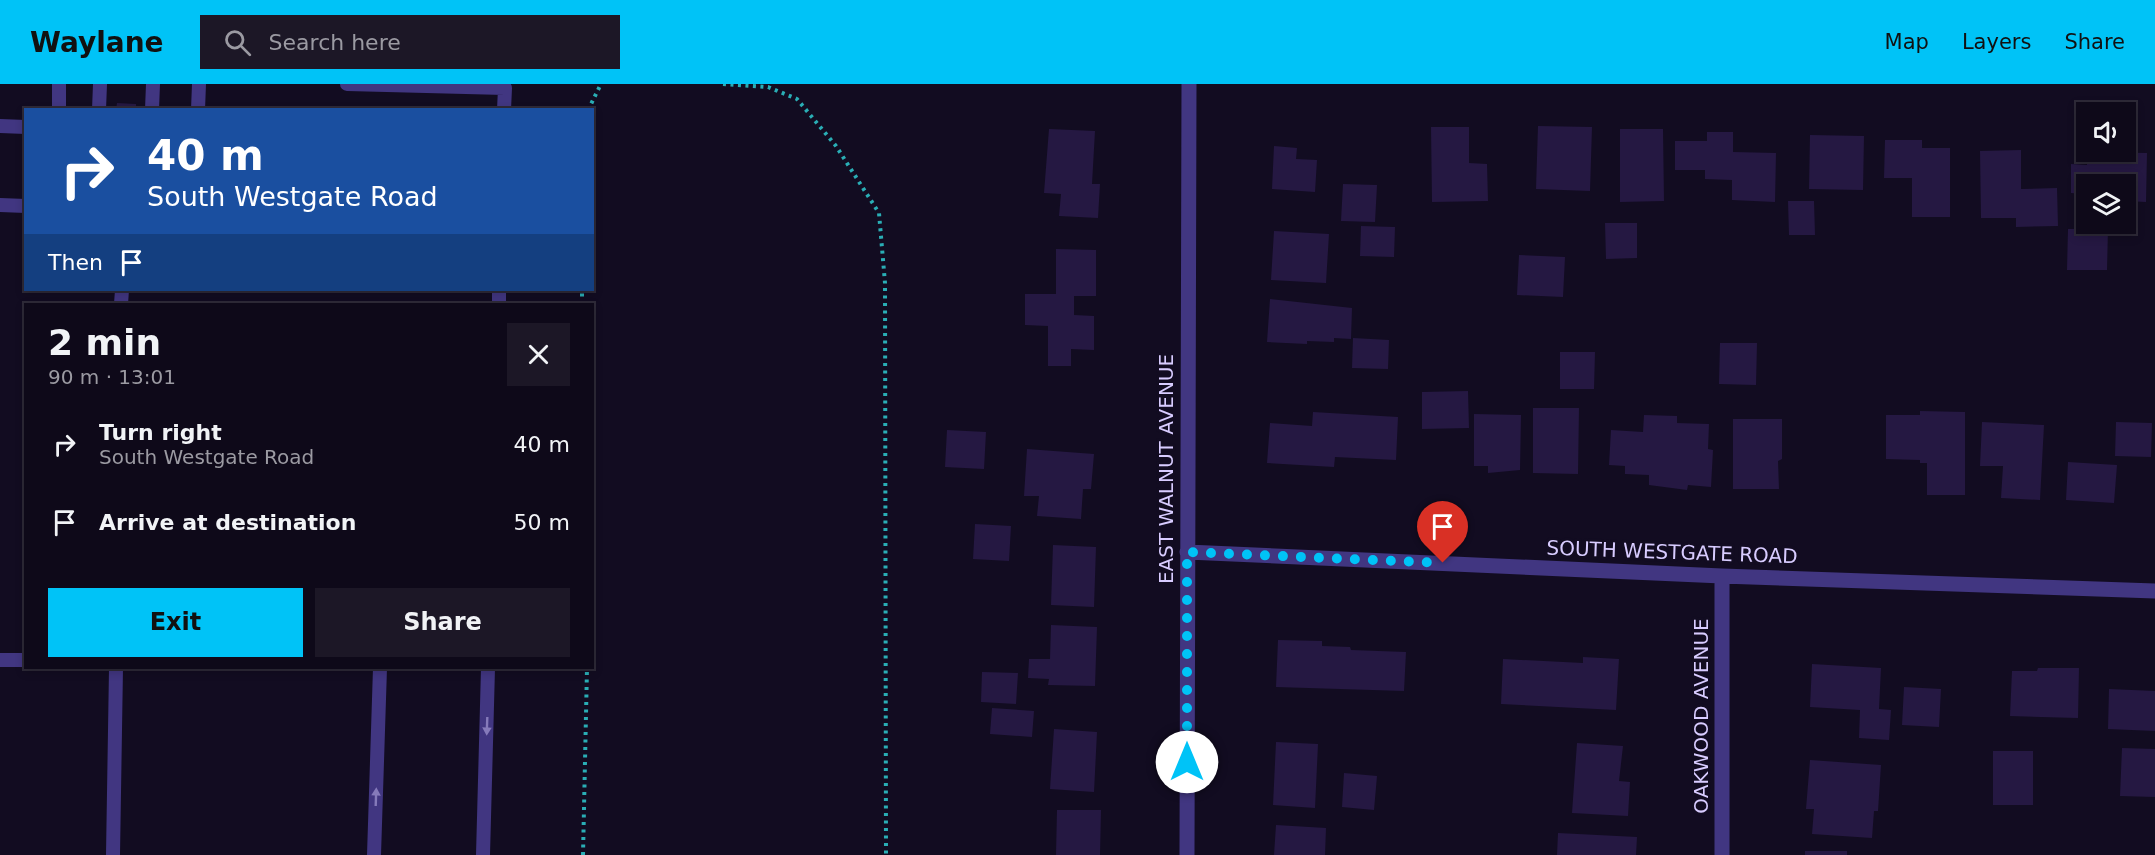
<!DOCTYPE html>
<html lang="en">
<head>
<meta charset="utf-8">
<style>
	:root { --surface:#0e0919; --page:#1c1726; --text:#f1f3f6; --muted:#9b9aa2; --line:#2e2a38; --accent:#00c3f7 }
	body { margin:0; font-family:"DejaVu Sans",sans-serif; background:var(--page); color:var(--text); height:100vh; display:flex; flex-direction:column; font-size:22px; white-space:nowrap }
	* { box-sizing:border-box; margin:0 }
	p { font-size:20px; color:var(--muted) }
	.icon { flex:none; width:33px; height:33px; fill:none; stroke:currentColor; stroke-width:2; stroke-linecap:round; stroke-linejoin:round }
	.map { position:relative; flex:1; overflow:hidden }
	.drawer { position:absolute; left:24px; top:219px; width:570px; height:366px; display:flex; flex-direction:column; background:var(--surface); border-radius:0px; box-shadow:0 3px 9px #0003,0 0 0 2px var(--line) }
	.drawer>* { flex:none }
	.hud { position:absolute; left:24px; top:24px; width:570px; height:183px; border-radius:0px; box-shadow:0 3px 9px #0003,0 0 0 2px var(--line); background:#1a4fa0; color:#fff; overflow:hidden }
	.buttons { position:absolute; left:2076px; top:18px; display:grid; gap:12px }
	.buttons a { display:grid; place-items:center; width:60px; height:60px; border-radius:0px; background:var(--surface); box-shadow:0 3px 9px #0003,0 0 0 2px var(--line); font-size:30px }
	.pin { position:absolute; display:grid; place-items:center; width:51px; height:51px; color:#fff; margin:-62px -26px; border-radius:50% 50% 50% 0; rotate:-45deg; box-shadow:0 0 6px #0007 }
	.pin .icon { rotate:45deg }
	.me { position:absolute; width:66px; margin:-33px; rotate:0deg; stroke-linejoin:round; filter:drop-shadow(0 0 4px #0008) }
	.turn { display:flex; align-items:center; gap:21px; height:126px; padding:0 24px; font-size:27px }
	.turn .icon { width:78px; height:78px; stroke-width:2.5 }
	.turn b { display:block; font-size:42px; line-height:51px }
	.then { display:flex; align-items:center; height:57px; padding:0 24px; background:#0003; gap:12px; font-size:22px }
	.round { display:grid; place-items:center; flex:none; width:63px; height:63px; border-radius:0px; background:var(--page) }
	.head { display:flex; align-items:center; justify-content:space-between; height:102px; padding:0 24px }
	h1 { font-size:36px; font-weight:600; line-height:45px }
	.button { display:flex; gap:12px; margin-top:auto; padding:12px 24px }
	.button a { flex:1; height:69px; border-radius:0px; background:var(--accent); color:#111; font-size:24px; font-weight:600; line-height:69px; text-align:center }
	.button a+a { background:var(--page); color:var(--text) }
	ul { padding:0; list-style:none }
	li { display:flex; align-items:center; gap:18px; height:78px; padding:0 24px }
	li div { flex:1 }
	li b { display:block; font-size:22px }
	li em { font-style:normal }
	header { display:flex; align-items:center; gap:36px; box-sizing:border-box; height:84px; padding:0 30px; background:var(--accent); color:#111 }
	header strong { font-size:28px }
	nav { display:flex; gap:33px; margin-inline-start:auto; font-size:21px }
	.search { width:420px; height:54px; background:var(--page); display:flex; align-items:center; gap:15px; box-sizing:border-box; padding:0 21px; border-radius:0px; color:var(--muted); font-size:22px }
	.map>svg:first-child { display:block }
	.building { fill:#251842 }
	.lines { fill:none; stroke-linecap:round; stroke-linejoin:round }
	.path { stroke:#2aaeb5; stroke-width:4; stroke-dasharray:3 4.5; stroke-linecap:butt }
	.lane { stroke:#413681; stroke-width:14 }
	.street { stroke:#413681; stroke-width:15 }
	.oneway { fill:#857aba }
	.route { stroke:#00c3f7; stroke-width:10; stroke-dasharray:0 18 }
	.labels { text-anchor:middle; stroke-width:6; stroke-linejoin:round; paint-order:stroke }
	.street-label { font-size:20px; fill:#d8ccff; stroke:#120c21 }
</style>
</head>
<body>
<header>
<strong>Waylane</strong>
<div class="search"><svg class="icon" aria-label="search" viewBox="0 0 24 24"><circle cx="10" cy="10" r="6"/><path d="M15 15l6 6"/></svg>Search here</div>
<nav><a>Map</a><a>Layers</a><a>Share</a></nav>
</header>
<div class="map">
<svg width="2155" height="771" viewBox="0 0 2155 771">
	<rect width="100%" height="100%" fill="#120c21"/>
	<!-- building -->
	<path class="building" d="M 117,19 L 136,20 L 136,26 L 116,26 Z
		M 1538,42 L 1592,43 L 1590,107 L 1536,105 Z
		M 1431,43 L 1469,43 L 1469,79 L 1487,80 L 1488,117 L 1432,118 Z
		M 1049,45 L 1095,47 L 1092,100 L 1100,100 L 1098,134 L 1059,132 L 1061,110 L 1044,109 Z
		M 1620,45 L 1663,45 L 1664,117 L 1620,118 Z
		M 1707,48 L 1733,48 L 1733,68 L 1776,69 L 1775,118 L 1732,116 L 1732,96 L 1705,95 L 1705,86 L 1675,86 L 1675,57 L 1707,57 Z
		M 1810,51 L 1864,52 L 1863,106 L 1809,105 Z
		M 1885,56 L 1922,56 L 1922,64 L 1950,64 L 1950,133 L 1912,133 L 1912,94 L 1884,94 Z
		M 1274,62 L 1297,64 L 1296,75 L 1317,76 L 1315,108 L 1272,105 Z
		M 2021,66 L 2021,105 L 2057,104 L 2058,142 L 2016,143 L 2016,134 L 1981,134 L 1980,67 Z
		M 2087,68 L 2147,69 L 2146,118 L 2126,117 L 2126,100 L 2086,100 L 2086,110 L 2071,109 L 2071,80 L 2087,81 Z
		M 1343,100 L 1377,101 L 1375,138 L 1341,137 Z
		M 1788,117 L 1814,117 L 1815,151 L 1789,151 Z
		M 1605,139 L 1637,139 L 1637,174 L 1606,175 Z
		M 1361,142 L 1395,143 L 1394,173 L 1360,172 Z
		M 2068,145 L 2108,145 L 2107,186 L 2067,186 Z
		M 1274,147 L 1329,150 L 1326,199 L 1271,196 Z
		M 1056,165 L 1096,166 L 1096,212 L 1074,212 L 1074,231 L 1094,232 L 1094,266 L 1071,265 L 1071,282 L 1048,282 L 1048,242 L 1025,241 L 1025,210 L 1056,210 Z
		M 1519,171 L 1565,173 L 1563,213 L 1517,211 Z
		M 1270,215 L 1352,224 L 1351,255 L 1334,254 L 1334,258 L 1307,257 L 1307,260 L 1267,258 Z
		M 1353,254 L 1389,256 L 1388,285 L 1352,284 Z
		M 1720,259 L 1757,259 L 1756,301 L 1719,300 Z
		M 1560,268 L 1595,268 L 1594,305 L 1560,305 Z
		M 1468,307 L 1469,344 L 1422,345 L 1422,308 Z
		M 1533,324 L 1579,324 L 1578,390 L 1533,389 Z
		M 1920,327 L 1965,328 L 1965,411 L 1927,411 L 1927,379 L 1920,379 L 1920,376 L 1886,375 L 1886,331 L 1920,331 Z
		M 1313,328 L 1398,333 L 1396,376 L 1335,373 L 1334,383 L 1267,379 L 1270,339 L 1312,342 Z
		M 1474,330 L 1521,331 L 1520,386 L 1488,389 L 1488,382 L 1474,382 Z
		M 1644,331 L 1677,332 L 1677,339 L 1709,340 L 1708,365 L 1713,366 L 1711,403 L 1688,401 L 1687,406 L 1649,401 L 1649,391 L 1625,390 L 1625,382 L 1609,381 L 1611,346 L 1643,348 Z
		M 1733,335 L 1782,335 L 1782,375 L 1778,377 L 1779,405 L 1733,405 Z
		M 1982,338 L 2044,341 L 2040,416 L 2001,414 L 2003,382 L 1980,382 Z
		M 2116,338 L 2152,339 L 2151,373 L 2115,372 Z
		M 947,346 L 986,348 L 984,385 L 945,383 Z
		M 1027,365 L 1094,370 L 1091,405 L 1083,405 L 1081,435 L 1037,432 L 1039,412 L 1024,412 Z
		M 2068,378 L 2117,381 L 2114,419 L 2066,416 Z
		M 975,440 L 1011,442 L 1009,477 L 973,475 Z
		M 1053,461 L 1096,463 L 1094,523 L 1051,521 Z
		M 1051,541 L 1097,543 L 1095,602 L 1048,601 L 1049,595 L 1028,594 L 1029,575 L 1050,575 Z
		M 1278,556 L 1322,557 L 1322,562 L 1350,563 L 1351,566 L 1406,568 L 1404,607 L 1276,603 Z
		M 1583,573 L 1619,575 L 1616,626 L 1501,620 L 1503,575 L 1583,579 Z
		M 1812,580 L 1881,584 L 1879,625 L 1891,626 L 1889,656 L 1859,654 L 1860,626 L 1810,623 Z
		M 2038,584 L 2079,584 L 2078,634 L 2010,632 L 2012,587 L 2037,587 Z
		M 982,588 L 1018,589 L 1016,620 L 981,618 Z
		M 1904,603 L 1941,605 L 1939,643 L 1902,641 Z
		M 2109,605 L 2155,607 L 2155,647 L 2108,645 Z
		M 992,624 L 1034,627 L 1032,653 L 990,650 Z
		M 1054,645 L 1097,648 L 1094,708 L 1050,705 Z
		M 1276,658 L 1318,660 L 1315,724 L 1273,721 Z
		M 1577,659 L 1623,662 L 1619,697 L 1630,698 L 1628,732 L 1572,729 Z
		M 2122,664 L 2155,665 L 2155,713 L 2120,712 Z
		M 1993,667 L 2033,667 L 2033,721 L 1993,721 Z
		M 1810,676 L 1881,681 L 1878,727 L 1874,727 L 1872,754 L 1812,750 L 1814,725 L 1806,725 Z
		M 1344,689 L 1377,692 L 1374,726 L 1342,723 Z
		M 1057,726 L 1101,726 L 1100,771 L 1056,771 Z
		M 1276,741 L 1326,744 L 1325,771 L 1274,771 Z
		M 1558,749 L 1637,753 L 1636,771 L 1557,771 Z
		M 1805,767 L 1847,767 L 1847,771 L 1805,771 Z"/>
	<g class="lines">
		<!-- path -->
		<path class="path" d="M 723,0 L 768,3 L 797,15 L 836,62 L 879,129 L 885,199 L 886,771
			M 588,26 L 601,0
			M 582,220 L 582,206
			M 583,771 L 587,584"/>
		<!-- lane -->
		<path class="lane" d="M 347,0 L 505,4 L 504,26
			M 59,26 L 59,0
			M 99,26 L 100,0
			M 152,26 L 153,0
			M 198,26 L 199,0
			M 0,42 L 26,43
			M 0,121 L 26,122
			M 121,220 L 122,206
			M 499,220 L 499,206
			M 0,576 L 26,576
			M 113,771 L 116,584
			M 374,771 L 380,584
			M 483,771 L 488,584"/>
		<!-- street -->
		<path class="street" d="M 1187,468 L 1722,492 L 2155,507
			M 1722,492 L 1722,771
			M 1187,771 L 1189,0"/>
	</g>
	<!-- one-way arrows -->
	<defs><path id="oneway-solid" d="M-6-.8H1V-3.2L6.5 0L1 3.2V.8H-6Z" transform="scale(1.5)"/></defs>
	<g class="oneway">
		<use href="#oneway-solid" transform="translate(487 642) rotate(92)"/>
		<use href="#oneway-solid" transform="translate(376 713) rotate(-88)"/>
	</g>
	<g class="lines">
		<!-- route -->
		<path class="route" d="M 1187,678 L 1187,468 L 1443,479"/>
	</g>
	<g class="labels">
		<!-- street labels -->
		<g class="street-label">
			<text transform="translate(1166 385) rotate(-90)" y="7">EAST WALNUT AVENUE</text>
			<text transform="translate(1672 468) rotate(2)" y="7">SOUTH WESTGATE ROAD</text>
			<text transform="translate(1701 632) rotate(-90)" y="7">OAKWOOD AVENUE</text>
		</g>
	</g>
</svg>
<div class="buttons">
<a><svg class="icon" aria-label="sound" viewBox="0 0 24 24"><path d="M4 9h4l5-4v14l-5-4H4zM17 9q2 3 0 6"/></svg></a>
<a><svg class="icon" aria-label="layers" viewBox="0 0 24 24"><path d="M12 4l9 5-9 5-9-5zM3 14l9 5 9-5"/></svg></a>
</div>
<div class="pin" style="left:1443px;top:479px;background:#d93025"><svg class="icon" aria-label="arrive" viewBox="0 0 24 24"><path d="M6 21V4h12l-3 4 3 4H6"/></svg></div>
<svg class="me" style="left:1187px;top:678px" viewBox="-20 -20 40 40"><circle r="19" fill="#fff"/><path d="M0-13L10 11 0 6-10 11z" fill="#00c3f7"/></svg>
<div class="hud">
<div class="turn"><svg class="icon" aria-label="right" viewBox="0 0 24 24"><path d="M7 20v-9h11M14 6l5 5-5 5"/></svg><div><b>40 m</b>South Westgate Road</div></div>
<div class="then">Then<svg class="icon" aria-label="arrive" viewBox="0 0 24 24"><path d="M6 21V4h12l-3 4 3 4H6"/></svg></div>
</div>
<section class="drawer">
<div class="head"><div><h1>2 min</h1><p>90 m · 13:01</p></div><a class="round"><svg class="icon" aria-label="close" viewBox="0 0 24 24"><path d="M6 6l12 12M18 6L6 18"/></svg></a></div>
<ul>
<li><svg class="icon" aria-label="right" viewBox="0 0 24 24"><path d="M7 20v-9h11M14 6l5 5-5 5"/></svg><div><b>Turn right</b><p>South Westgate Road</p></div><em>40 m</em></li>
<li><svg class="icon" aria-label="arrive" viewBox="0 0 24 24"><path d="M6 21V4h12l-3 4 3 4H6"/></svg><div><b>Arrive at destination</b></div><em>50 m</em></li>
</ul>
<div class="button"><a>Exit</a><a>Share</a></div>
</section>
</div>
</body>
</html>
